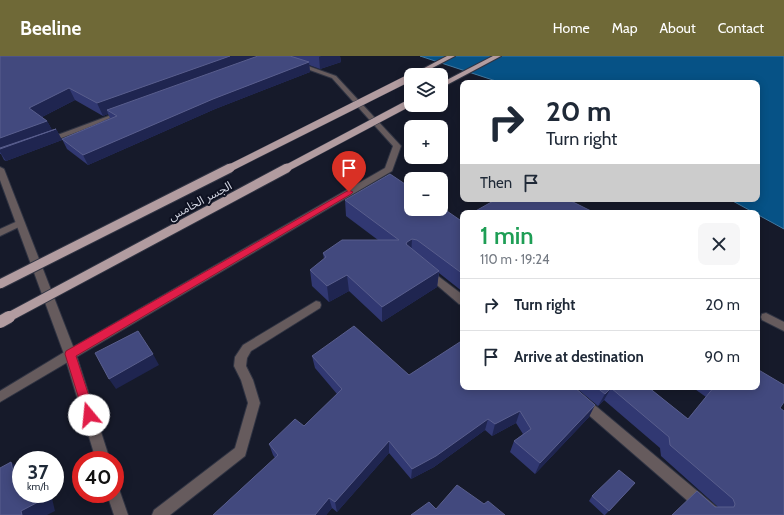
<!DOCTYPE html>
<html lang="en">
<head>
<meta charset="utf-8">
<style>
	:root { --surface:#fff; --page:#f6f6f7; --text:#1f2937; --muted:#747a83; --line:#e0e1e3; --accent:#6f6937 }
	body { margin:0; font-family:Cabin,"Noto Sans Arabic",sans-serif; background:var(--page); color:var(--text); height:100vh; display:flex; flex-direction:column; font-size:15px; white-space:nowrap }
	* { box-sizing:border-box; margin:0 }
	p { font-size:13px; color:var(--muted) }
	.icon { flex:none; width:22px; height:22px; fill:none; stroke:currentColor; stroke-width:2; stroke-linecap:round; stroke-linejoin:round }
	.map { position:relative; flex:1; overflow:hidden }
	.side { position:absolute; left:460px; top:154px; width:300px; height:180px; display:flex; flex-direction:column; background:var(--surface); border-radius:8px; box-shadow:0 2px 10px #0003 }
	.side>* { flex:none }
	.hud { position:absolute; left:460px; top:24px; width:300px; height:122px; border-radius:8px; box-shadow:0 2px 10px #0003; background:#fff; color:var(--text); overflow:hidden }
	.buttons { position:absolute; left:404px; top:12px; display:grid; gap:8px }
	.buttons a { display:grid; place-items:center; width:44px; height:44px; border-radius:8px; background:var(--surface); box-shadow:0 2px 10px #0003; font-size:20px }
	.speed { position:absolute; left:12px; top:395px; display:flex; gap:8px; font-size:20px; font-weight:700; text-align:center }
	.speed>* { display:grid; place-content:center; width:52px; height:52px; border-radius:50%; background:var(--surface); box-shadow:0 2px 10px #0003; line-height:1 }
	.speed small { font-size:10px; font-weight:400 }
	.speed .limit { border:6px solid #d22; background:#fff; color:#111 }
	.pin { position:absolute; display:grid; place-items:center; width:34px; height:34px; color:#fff; margin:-41px -17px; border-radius:50% 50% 50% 0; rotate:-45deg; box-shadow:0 0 4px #0007 }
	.pin .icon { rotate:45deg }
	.me { position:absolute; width:44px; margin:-22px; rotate:343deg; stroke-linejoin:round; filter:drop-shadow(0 0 3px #0008) }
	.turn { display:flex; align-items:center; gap:14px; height:84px; padding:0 20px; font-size:18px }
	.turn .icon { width:52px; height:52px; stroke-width:2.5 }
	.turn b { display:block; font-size:28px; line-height:34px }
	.then { display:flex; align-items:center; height:38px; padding:0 20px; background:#0003; gap:8px; font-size:15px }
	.round { display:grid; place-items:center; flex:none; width:42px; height:42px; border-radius:8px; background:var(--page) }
	.headline { display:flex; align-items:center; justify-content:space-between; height:68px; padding:0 20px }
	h1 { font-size:24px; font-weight:600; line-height:30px; color:#1e9e55 }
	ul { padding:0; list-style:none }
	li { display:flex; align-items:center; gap:12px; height:52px; padding:0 20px; border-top:1px solid var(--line) }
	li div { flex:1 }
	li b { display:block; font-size:15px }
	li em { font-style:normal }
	header { display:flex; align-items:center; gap:24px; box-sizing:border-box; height:56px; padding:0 20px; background:var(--accent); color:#fff }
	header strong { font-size:19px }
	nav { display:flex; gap:22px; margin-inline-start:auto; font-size:14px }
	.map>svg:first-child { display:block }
	.water { fill:#065286; stroke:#4379a1 }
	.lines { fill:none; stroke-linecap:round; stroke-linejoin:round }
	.minor-casing { stroke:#303443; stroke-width:2 }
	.tertiary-casing { stroke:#303443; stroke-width:2 }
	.primary-casing { stroke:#303443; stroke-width:2 }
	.minor { fill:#665b5d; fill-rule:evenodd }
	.tertiary { fill:#665b5d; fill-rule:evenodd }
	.primary { fill:#b29ca0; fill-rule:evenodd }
	.primary-bridge-far2-casing { stroke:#303443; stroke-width:8; stroke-linecap:butt }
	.primary-bridge-far1-casing { stroke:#303443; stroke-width:11; stroke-linecap:butt }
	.primary-bridge-casing { stroke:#303443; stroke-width:14; stroke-linecap:butt }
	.primary-bridge-far2 { stroke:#b29ca0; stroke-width:7 }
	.primary-bridge-far1 { stroke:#b29ca0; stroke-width:9 }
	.primary-bridge { stroke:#b29ca0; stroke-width:12 }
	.wall { fill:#313872 }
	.shaded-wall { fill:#1f2550 }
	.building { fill:#42497e; stroke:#595e8d }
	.route { fill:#e11d48; stroke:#92132f }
	.labels { text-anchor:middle; stroke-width:4; stroke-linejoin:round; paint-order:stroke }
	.street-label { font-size:12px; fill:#d1d4e0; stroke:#0e1121 }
</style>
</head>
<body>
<header>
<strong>Beeline</strong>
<nav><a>Home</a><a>Map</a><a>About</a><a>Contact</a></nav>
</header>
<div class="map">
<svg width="784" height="459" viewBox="0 0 784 459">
	<rect width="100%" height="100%" fill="#161a2a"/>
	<!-- water -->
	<path class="water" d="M 420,0 L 784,0 L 784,173 L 729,143 L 757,143 L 757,27 L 502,27 Z"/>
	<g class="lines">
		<!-- minor casing -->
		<g class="minor-casing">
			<path id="minor" d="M 271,0 L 280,0 L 336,20 L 401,90 L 392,115 L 0,346 L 0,335 L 66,295 L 385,112 L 393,90 L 332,22 Z
				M 122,55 L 126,57 L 124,58 L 51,86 L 45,86 L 44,84 Z
				M 20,164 L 23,165 L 24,167 L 23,169 L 0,180 L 0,173 Z
				M 427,213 L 430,214 L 463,239 L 463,249 L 459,248 L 424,218 L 422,216 Z
				M 316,245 L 320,246 L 321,249 L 320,252 L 251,295 L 247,302 L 246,310 L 253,324 L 260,347 L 245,400 L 170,459 L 152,459 L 154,454 L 235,392 L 248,347 L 241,324 L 234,310 L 235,301 L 243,289 Z
				M 766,257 L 784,266 L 784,275 L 762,264 L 761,261 L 762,258 Z
				M 559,331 L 573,331 L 720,454 L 722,459 L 704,459 L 561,335 Z"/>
		</g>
		<!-- tertiary casing -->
		<g class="tertiary-casing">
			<path id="tertiary" d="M 0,111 L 4,113 L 76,298 L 110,404 L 96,404 L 64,298 L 0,124 Z
				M 115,432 L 119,433 L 128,459 L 114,459 L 107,438 L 115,438 Z"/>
		</g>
		<!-- primary casing -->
		<g class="primary-casing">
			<path id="primary" d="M 447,0 L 455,0 L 419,19 L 411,19 Z
				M 493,0 L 501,0 L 441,32 L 441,27 Z"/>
		</g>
		<!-- minor -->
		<use href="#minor" class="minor"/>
		<!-- tertiary -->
		<use href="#tertiary" class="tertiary"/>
		<!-- primary -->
		<use href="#primary" class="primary"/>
		<!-- primary-bridge-far2 casing -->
		<g class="primary-bridge-far2-casing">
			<path id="primary-bridge-far2" d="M 228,113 L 411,21
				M 285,113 L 411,46"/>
		</g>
		<!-- primary-bridge-far1 casing -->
		<g class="primary-bridge-far1-casing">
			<path id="primary-bridge-far1" d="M 0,228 L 230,112
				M 7,262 L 287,112"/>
		</g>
		<!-- primary-bridge casing -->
		<g class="primary-bridge-casing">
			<path id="primary-bridge" d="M 0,266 L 9,261"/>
		</g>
		<!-- primary-bridge-far2 -->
		<use href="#primary-bridge-far2" class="primary-bridge-far2"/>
		<!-- primary-bridge-far1 -->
		<use href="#primary-bridge-far1" class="primary-bridge-far1"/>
		<!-- primary-bridge -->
		<use href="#primary-bridge" class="primary-bridge"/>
	</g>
	<!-- wall -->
	<path class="wall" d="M 0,0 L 340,0 L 341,6 L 320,13 L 309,9 L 310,16 L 215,53 L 88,109 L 67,93 L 62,83 L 110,62 L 108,58 L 103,60 L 75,44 L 42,61 L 47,65 L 52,74 L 56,73 L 62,84 L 6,105 L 4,104 L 1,98 L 0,98 Z
		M 345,144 L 460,164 L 463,162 L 463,236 L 439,217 L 437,231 L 382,266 L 349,235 L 329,246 L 312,230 L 310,214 L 324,203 L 323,197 L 378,184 L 346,160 Z
		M 312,300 L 409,319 L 463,331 L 589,361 L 535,418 L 510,396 L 514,385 L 523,378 L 516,367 L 492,380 L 485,374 L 434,411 L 411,423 L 389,397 L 337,456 L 332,452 L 326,459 L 213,459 L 275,402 L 273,399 L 269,388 L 304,370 L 337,338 L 315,312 Z
		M 575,331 L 648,331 L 688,363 L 706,341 L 692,331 L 757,331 L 780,352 L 784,459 L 715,451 L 718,451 L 661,400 L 660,392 L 604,344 L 598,350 Z
		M 631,432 L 605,459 L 604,459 L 589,445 L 592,440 Z"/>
	<!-- shaded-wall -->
	<path class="shaded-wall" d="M 230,0 L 265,0 L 107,54 L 108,58 L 103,60 L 97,47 Z
		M 321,0 L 340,0 L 341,6 L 320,13 L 319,1 Z
		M 309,6 L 310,16 L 215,53 L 88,109 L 83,99 L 213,43 Z
		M 69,32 L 75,44 L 36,64 L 29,52 Z
		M 47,65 L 52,74 L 56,73 L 62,84 L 6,105 L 0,96 L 0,82 Z
		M 412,183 L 411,199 L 406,202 L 407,186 Z
		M 439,215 L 437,231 L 382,266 L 382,251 Z
		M 347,219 L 349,235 L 329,246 L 327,230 Z
		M 153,298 L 159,309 L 116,333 L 109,323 Z
		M 611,332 L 604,344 L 598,350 L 605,338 Z
		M 595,349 L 589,361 L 535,418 L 540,407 Z
		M 520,355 L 516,367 L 492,380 L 495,368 Z
		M 488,363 L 485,374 L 434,411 L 411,423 L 412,413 Z
		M 389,385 L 389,397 L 337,456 L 335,446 Z
		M 11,406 L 21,414 L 21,432 L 16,428 Z
		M 41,438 L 51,438 L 55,455 L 47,459 L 22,459 L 21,455 Z
		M 329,442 L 332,452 L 326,459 L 315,459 Z"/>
	<!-- building -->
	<path class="building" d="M 0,0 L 230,0 L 97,47 L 69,32 L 29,52 L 47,65 L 0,82 Z
		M 258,0 L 290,0 L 309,6 L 213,43 L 83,99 L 62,83 L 117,60 L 107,54 Z
		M 56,73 L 0,93 L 0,92 Z
		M 390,118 L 411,132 L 411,153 L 441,153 L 441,151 L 460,164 L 463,162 L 463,218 L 417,184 L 412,183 L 407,186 L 406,188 L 439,215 L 382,251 L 347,219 L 327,230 L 310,214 L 326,201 L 323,197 L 342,184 L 399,184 L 345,144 Z
		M 520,143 L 567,143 L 595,157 L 472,157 L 495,144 L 518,145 Z
		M 354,270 L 409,319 L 463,284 L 463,331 L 574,331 L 595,349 L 540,407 L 514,385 L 531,373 L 520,355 L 495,368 L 488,363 L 436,400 L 412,413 L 389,385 L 335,446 L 329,442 L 315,459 L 213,459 L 278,399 L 269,388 L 295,363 L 304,370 L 342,333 L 312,300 Z
		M 138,275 L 153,298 L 109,323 L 95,297 Z
		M 757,313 L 784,329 L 784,346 L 780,352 L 784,355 L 784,459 L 672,459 L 697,435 L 715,451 L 734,451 L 735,448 L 733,443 L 670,389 L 669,381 L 611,332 L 605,338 L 596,331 L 648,331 L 688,363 L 714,331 L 757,331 Z
		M 11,406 L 16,428 L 21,426 L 21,438 L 41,438 L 42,444 L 21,455 L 22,459 L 0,459 L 0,412 Z
		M 619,414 L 635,427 L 609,455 L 592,440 Z
		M 457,429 L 484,448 L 488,445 L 505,459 L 411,459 L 429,446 L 436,453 Z"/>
	<!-- route -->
	<path class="route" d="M 349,134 L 353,136 L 351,138 L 76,300 L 95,359 L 93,362 L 89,364 L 85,362 L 65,298 L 66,295 Z"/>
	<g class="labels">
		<!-- street labels -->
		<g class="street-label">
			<text transform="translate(200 145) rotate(-28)" y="4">الجسر الخامس</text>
		</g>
	</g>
</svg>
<div class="buttons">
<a><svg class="icon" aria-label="layers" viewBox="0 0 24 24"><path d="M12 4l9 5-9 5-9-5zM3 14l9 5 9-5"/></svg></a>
<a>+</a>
<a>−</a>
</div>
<div class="speed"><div>37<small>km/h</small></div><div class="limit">40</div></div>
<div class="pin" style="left:349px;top:136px;background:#d93025"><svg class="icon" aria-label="arrive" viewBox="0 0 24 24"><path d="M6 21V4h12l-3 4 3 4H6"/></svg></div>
<svg class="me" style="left:89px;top:359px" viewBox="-20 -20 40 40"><circle r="19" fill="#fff"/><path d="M0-13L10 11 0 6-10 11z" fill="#e11d48"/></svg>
<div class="hud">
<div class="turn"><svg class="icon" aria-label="right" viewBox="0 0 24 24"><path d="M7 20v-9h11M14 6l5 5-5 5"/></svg><div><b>20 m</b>Turn right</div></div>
<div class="then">Then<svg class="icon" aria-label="arrive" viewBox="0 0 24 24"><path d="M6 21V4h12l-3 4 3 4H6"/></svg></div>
</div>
<section class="side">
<div class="headline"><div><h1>1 min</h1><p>110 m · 19:24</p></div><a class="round"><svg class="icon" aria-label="close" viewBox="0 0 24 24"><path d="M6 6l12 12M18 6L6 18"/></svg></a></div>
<ul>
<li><svg class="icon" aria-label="right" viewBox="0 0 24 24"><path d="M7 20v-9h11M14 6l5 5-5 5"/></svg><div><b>Turn right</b></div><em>20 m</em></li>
<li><svg class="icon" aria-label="arrive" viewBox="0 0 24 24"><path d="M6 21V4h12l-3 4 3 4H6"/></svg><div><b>Arrive at destination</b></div><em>90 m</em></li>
</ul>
</section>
</div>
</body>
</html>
